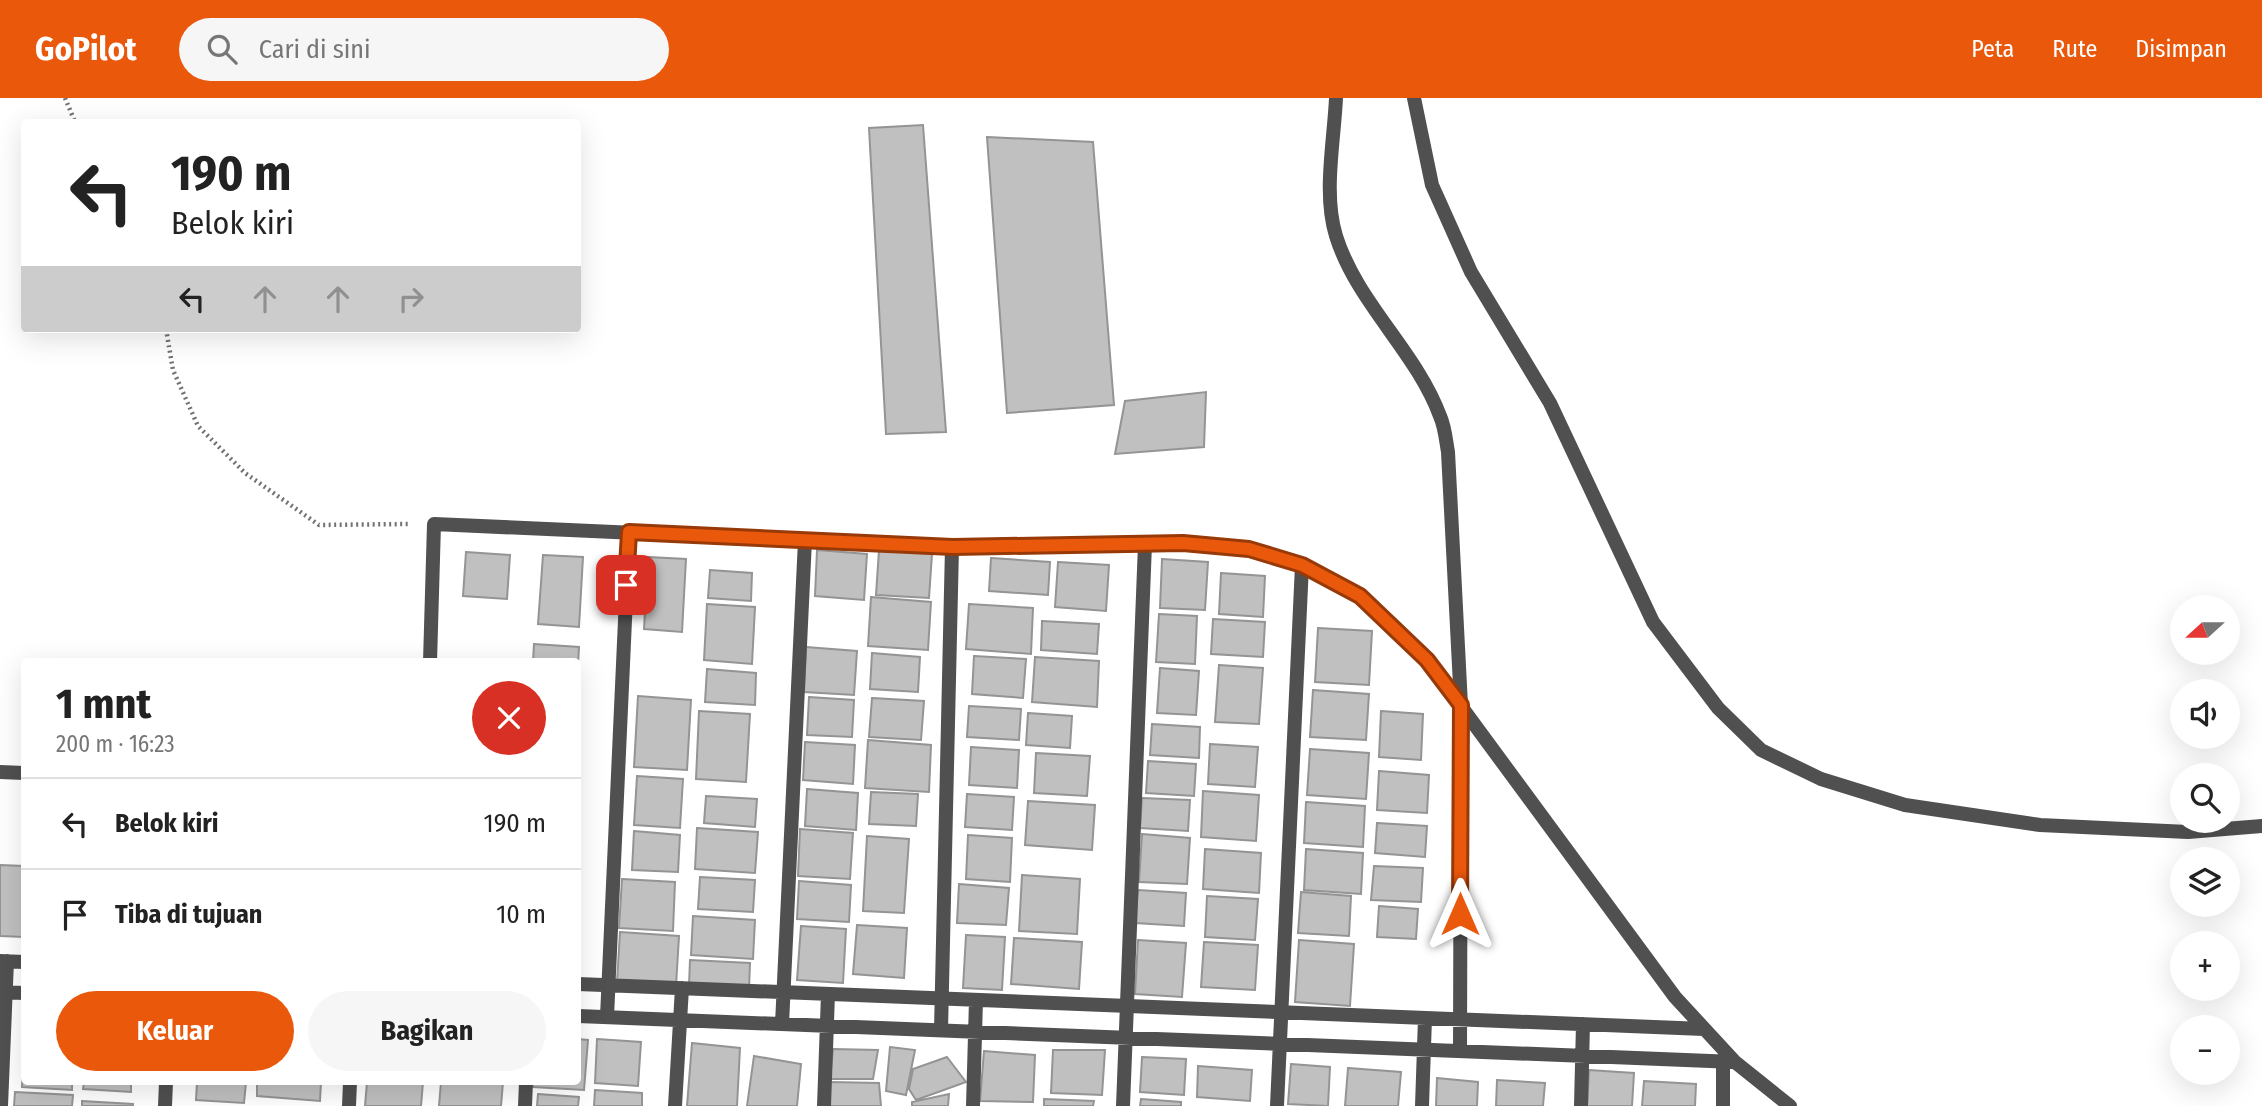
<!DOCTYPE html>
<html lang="id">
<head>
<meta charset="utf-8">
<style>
	:root { --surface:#fff; --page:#f6f6f6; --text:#222; --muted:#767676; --line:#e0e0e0; --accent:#ea580c }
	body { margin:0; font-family:"Fira Sans Condensed",sans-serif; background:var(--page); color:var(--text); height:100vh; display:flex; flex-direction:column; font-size:26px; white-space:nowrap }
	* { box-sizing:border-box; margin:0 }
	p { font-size:23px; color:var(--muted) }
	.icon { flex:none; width:38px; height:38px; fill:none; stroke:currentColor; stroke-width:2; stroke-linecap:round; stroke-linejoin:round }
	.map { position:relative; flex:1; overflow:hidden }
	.drawer { position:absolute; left:21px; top:560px; width:560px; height:427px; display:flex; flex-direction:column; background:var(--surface); border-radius:7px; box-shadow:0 7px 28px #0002 }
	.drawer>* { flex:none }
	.banner { position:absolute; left:21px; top:21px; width:560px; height:214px; border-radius:7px; box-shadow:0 7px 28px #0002; background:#fff; color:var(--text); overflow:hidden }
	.needle { width:46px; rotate:249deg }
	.fabs { position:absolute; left:2170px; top:497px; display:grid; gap:14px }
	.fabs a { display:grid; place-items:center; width:70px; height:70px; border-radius:50%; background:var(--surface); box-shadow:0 7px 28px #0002; font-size:35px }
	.pin { position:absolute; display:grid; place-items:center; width:60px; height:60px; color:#fff; margin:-30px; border-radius:14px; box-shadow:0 4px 10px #0006 }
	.me { position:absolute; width:77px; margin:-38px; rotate:0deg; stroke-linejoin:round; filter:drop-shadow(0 0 5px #0008) }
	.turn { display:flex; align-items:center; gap:24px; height:147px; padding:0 35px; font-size:32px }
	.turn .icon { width:91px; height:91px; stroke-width:2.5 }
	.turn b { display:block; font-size:49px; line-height:60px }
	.lanes { display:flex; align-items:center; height:66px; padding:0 35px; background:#0003; justify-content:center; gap:35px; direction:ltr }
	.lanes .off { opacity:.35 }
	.round { display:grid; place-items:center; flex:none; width:74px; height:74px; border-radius:37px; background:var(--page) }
	.head { display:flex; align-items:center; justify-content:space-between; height:119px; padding:0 35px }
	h1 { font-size:42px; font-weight:700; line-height:52px }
	.cta { display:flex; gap:14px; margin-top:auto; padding:14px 35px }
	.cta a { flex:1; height:80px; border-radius:42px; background:var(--accent); color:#fff; font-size:28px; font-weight:700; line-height:80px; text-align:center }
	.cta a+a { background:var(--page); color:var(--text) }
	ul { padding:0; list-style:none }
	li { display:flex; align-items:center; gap:21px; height:91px; padding:0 35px; border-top:2px solid var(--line) }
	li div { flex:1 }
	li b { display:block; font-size:26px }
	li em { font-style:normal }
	header { display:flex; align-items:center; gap:42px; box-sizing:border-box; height:98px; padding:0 35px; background:var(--accent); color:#fff }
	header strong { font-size:33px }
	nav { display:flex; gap:38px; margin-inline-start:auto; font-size:24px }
	.search { width:490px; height:63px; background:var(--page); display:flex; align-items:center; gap:18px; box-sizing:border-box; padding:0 24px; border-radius:38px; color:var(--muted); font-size:26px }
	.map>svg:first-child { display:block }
	.building { fill:#c0c0c0; stroke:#949494; stroke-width:2 }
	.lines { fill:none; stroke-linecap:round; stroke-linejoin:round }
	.path { stroke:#727272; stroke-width:4.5; stroke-dasharray:2 3.5; stroke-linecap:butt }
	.street { stroke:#505050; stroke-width:14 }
	.route-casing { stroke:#983908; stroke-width:18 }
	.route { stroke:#ea580c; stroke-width:12 }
</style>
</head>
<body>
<header>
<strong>GoPilot</strong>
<div class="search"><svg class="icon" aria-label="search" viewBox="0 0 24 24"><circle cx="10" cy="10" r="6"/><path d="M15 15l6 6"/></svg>Cari di sini</div>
<nav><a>Peta</a><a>Rute</a><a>Disimpan</a></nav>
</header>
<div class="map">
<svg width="2262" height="1008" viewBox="0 0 2262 1008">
	<rect width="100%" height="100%" fill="#fff"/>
	<!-- building -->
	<path class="building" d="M 923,27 L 946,334 L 886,336 L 869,30 Z
		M 987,39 L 1093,44 L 1114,307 L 1007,315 Z
		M 1206,294 L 1204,349 L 1115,356 L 1125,303 Z
		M 817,452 L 867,456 L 864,502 L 815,498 Z
		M 879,452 L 932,456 L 929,500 L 876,497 Z
		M 466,454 L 510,457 L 507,501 L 463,498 Z
		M 543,457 L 583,459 L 579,529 L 538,526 Z
		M 648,459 L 686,461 L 682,534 L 644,531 Z
		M 991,460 L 1050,464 L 1048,497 L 989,493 Z
		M 1162,461 L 1208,464 L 1205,512 L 1160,510 Z
		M 1058,464 L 1109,467 L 1106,513 L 1055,509 Z
		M 710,472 L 752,475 L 751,503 L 708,500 Z
		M 1221,475 L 1265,478 L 1263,519 L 1219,516 Z
		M 871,499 L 931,504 L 928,552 L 868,548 Z
		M 707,506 L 755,509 L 752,566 L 704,562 Z
		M 969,506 L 1033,510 L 1031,556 L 966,551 Z
		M 1159,516 L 1197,518 L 1195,566 L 1156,564 Z
		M 1213,521 L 1265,524 L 1263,559 L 1211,556 Z
		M 1042,523 L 1099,526 L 1097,556 L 1041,552 Z
		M 1318,530 L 1372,533 L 1369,587 L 1315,584 Z
		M 534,546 L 579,549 L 578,567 L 578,564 L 533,564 Z
		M 806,549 L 857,553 L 854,597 L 804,594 Z
		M 872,555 L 920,559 L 918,594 L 870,591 Z
		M 974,558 L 1026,561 L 1023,600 L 972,596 Z
		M 1035,559 L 1099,563 L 1097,609 L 1032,604 Z
		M 1219,567 L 1263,570 L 1259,626 L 1215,624 Z
		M 1160,570 L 1199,573 L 1196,617 L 1157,615 Z
		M 707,571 L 756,575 L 755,607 L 705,604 Z
		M 1313,592 L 1369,596 L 1366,642 L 1310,639 Z
		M 638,598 L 691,602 L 687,672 L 634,669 Z
		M 809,599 L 854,602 L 852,639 L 807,637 Z
		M 872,600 L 924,603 L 921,642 L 869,639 Z
		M 969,608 L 1021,611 L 1019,642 L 967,639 Z
		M 699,613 L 750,616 L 746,684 L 696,681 Z
		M 1381,613 L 1423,616 L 1421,662 L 1379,659 Z
		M 1028,615 L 1072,618 L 1070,650 L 1026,647 Z
		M 1152,626 L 1200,629 L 1199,660 L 1150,657 Z
		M 868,642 L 931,647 L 929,694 L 865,690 Z
		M 805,644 L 855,647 L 853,686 L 803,682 Z
		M 1210,646 L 1258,649 L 1255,689 L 1208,686 Z
		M 971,649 L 1019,652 L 1017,690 L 969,687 Z
		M 1310,651 L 1369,655 L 1366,701 L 1307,697 Z
		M 1036,655 L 1090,658 L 1087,698 L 1034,695 Z
		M 1148,663 L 1196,666 L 1194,698 L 1146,695 Z
		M 1379,673 L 1429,677 L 1427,715 L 1377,712 Z
		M 637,678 L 683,681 L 680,730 L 634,727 Z
		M 807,691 L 858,695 L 856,732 L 805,728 Z
		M 1203,693 L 1259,697 L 1256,743 L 1201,739 Z
		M 871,694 L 918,696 L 916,728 L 869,726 Z
		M 967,696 L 1014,699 L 1012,732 L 965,729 Z
		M 706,698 L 757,701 L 755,729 L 704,725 Z
		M 1142,700 L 1190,702 L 1188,733 L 1140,730 Z
		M 1028,703 L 1095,707 L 1092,752 L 1025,747 Z
		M 1306,704 L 1365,708 L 1363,749 L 1304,745 Z
		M 1377,725 L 1427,728 L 1425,759 L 1375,755 Z
		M 697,730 L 758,734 L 755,775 L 695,771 Z
		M 800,731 L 853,735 L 850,781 L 798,778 Z
		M 634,733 L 680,737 L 678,774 L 632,772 Z
		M 1142,736 L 1190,740 L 1187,786 L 1139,784 Z
		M 968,737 L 1012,740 L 1010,784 L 966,781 Z
		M 867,738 L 909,741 L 904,815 L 863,813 Z
		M 1205,751 L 1261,755 L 1259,795 L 1203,791 Z
		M 1306,751 L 1363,755 L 1361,796 L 1304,792 Z
		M 0,767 L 24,768 L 24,839 L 0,838 Z
		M 1374,768 L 1423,770 L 1421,804 L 1371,802 Z
		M 1022,777 L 1080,781 L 1077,836 L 1019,833 Z
		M 700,779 L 755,782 L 753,814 L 698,811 Z
		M 622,781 L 675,784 L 673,833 L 619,830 Z
		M 799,783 L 851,787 L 849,824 L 797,821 Z
		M 959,786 L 1009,790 L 1006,827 L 957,825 Z
		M 1138,792 L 1186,795 L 1184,828 L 1135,825 Z
		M 1301,794 L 1351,798 L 1349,838 L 1298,835 Z
		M 1207,798 L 1258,801 L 1255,842 L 1205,839 Z
		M 1379,808 L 1418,811 L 1416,841 L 1377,839 Z
		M 693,818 L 755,822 L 753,861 L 691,857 Z
		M 857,827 L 907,830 L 904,880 L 853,876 Z
		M 801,828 L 846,831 L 843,885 L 797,882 Z
		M 620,834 L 679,838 L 676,888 L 617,884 Z
		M 966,837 L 1005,839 L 1002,892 L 963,890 Z
		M 1014,840 L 1082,844 L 1079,891 L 1011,886 Z
		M 1138,842 L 1186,845 L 1182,899 L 1135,896 Z
		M 1299,842 L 1354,846 L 1350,908 L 1295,904 Z
		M 1204,844 L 1258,847 L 1255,892 L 1201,889 Z
		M 690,862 L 750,865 L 749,892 L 689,887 Z
		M 24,941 L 24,984 L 72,984 L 72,992 L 22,989 Z
		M 578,941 L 588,942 L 584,992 L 533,989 L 533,984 L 578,984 Z
		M 597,941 L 641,944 L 638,988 L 595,985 Z
		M 692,945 L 740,950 L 737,1008 L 687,1008 Z
		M 890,949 L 915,952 L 906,997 L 886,993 Z
		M 833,951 L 878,952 L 873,981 L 830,981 Z
		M 1053,952 L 1105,952 L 1102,997 L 1051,995 Z
		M 984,953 L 1035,957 L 1033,1004 L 980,1003 Z
		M 754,958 L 801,966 L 797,1008 L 747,1008 Z
		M 947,959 L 966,984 L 916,1002 L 909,991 L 913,971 Z
		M 1142,959 L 1186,961 L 1184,997 L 1140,994 Z
		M 1291,966 L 1330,969 L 1328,1008 L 1288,1006 Z
		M 1198,968 L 1252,972 L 1250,1003 L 1197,999 Z
		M 1348,970 L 1401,974 L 1398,1008 L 1345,1008 Z
		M 1589,972 L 1634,975 L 1632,1008 L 1587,1008 Z
		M 1437,980 L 1478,984 L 1477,1008 L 1436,1008 Z
		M 1497,982 L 1545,985 L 1543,1008 L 1496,1008 Z
		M 1644,983 L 1696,986 L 1695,1008 L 1642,1008 Z
		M 84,984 L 131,984 L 131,994 L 83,991 Z
		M 197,984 L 246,984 L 244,1005 L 196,1002 Z
		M 257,984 L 321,984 L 320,1003 L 257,998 Z
		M 367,984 L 423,984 L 421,1008 L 365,1008 Z
		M 441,984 L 503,984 L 501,1008 L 439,1008 Z
		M 830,984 L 879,985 L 881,1008 L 830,1008 Z
		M 595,992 L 642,995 L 642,1008 L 594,1008 Z
		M 15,994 L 73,997 L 72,1008 L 14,1008 Z
		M 538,996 L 579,999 L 578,1008 L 537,1008 Z
		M 949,996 L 948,1008 L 912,1008 L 912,1004 Z
		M 1044,1001 L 1094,1003 L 1093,1008 L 1044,1008 Z
		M 1141,1001 L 1181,1004 L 1181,1008 L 1140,1008 Z
		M 82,1003 L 133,1006 L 133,1008 L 82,1008 Z"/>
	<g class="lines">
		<!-- path -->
		<path class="path" d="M 65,0 L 75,24
			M 166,231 L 173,272 L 198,328 L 245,375 L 319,427 L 408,426"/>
		<!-- street -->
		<path class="street" d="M 1336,0 C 1334,44 1323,96 1336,138 C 1357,205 1416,253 1440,318 C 1445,329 1446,343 1448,354 L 1461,607 L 1460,953
			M 1414,0 L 1432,87 L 1471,174 L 1550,305 L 1653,524 L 1718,610 L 1761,652 L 1821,681 L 1905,707 L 2040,727 L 2188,734 L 2262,728
			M 430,564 L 434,426 L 952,449 L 1183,445 L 1249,451 L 1302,467 L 1360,497 L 1427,562 L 1675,899 L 1735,964 L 1790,1008
			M 0,674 L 24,675
			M 0,863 L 24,864
			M 578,886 L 1704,931
			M 0,894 L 24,895
			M 578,918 L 1735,964
			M 607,919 L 629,434
			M 782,926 L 805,442
			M 941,932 L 952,449
			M 1,1008 L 7,863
			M 165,1008 L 166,984
			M 349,1008 L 350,984
			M 525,1008 L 526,984
			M 675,1008 L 682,890
			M 824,1008 L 828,896
			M 973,1008 L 976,902
			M 1123,1008 L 1145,446
			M 1277,1008 L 1302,467
			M 1422,1008 L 1425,920
			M 1581,1008 L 1583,926
			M 1723,1008 L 1723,965"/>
	</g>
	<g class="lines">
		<!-- route casing -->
		<g class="route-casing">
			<path id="route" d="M 626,487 L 629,434 L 953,449 L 1183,445 L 1249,451 L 1302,467 L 1360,498 L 1427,562 L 1461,607 L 1460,816"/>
		</g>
		<!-- route -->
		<use href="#route" class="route"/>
	</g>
</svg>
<div class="fabs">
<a><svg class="needle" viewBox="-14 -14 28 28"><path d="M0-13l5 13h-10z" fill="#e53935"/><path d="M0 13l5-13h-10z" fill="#767676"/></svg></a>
<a><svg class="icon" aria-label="sound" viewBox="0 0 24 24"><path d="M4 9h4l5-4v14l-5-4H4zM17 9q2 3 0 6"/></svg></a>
<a><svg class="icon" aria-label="search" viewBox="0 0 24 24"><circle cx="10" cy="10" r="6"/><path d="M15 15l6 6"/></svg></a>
<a><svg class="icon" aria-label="layers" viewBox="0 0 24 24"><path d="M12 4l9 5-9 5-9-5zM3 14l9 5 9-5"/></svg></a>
<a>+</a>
<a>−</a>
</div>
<div class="pin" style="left:626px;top:487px;background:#d93025"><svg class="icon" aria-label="arrive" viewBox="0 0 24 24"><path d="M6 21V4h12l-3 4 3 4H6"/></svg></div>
<svg class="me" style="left:1460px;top:816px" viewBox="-20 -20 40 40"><path d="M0-17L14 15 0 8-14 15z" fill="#ea580c" stroke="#fff" stroke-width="4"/></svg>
<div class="banner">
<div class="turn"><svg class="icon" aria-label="left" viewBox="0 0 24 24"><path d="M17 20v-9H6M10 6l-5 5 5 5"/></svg><div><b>190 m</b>Belok kiri</div></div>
<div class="lanes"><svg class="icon" aria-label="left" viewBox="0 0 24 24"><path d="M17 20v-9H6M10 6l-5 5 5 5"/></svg><svg class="icon off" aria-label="ahead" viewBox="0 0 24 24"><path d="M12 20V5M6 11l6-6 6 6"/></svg><svg class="icon off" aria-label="ahead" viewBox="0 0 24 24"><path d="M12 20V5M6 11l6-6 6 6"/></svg><svg class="icon off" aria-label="right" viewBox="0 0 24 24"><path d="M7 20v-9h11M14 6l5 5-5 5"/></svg></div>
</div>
<section class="drawer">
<div class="head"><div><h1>1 mnt</h1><p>200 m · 16:23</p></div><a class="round" style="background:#d93025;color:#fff"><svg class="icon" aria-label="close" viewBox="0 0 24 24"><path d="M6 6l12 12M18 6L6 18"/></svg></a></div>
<ul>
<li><svg class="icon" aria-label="left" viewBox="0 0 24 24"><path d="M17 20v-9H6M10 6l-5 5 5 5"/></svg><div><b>Belok kiri</b></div><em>190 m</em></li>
<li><svg class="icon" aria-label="arrive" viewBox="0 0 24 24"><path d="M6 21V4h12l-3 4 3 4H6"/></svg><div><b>Tiba di tujuan</b></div><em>10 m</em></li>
</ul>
<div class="cta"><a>Keluar</a><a>Bagikan</a></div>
</section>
</div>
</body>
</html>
